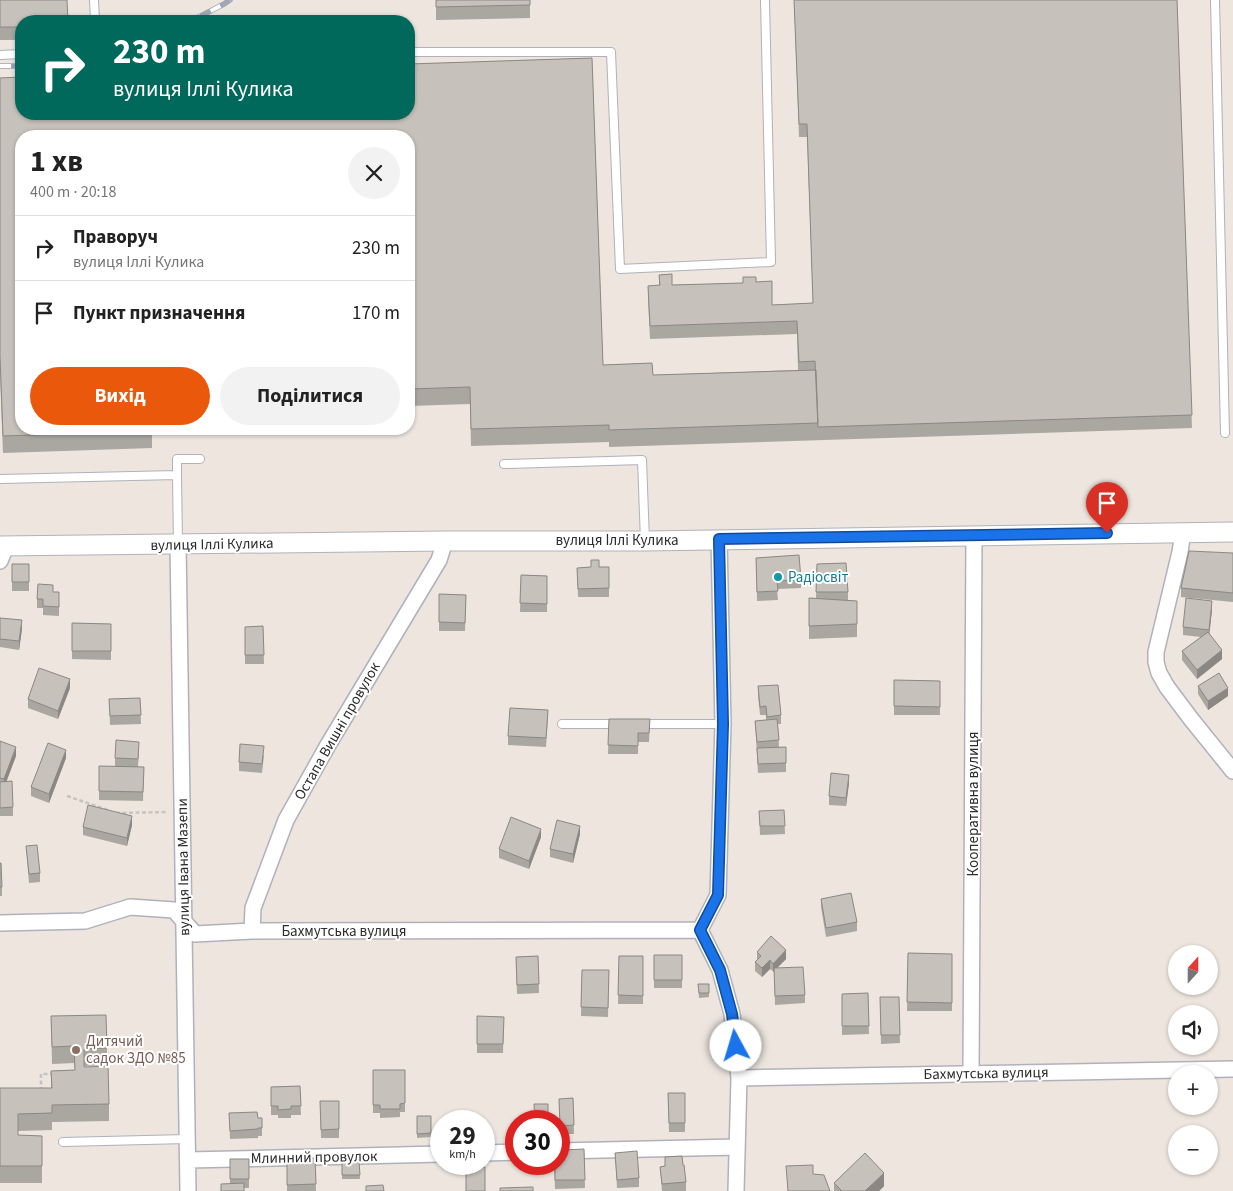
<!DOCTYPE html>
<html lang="uk">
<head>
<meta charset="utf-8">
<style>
	:root { --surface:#fff; --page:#f2f2f2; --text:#222; --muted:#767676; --line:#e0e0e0; --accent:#ea580c }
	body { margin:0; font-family:"Source Sans 3",sans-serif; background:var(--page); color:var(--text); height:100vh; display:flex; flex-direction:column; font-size:19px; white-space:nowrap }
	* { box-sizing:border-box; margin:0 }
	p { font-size:16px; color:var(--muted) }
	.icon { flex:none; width:28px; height:28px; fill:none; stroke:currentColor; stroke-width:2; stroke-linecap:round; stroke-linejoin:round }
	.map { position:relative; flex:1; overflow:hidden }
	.panel { position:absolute; left:15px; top:130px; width:400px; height:305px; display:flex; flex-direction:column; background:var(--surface); border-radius:20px; box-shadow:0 1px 4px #0004 }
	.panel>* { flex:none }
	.hud { position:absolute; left:15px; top:15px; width:400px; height:105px; border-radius:20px; box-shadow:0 1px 4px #0004; background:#00695c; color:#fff; overflow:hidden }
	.needle { width:32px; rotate:21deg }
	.fabs { position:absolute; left:1168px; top:945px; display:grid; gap:10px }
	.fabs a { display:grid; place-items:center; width:50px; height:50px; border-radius:50%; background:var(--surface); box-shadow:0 1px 4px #0004; font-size:25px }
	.speed { position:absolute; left:430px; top:1110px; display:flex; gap:10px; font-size:25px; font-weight:700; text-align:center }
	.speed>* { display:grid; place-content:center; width:65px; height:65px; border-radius:50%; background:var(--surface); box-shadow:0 1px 4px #0004; line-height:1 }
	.speed small { font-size:12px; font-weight:400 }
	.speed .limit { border:8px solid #d22; background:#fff; color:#111 }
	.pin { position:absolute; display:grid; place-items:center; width:42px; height:42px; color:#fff; margin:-51px -21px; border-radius:50% 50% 50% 0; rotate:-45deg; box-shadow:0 0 5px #0007 }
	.pin .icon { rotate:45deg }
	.me { position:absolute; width:55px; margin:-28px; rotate:354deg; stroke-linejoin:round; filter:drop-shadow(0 0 4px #0008) }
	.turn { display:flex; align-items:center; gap:18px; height:105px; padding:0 15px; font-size:22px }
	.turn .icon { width:65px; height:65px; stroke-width:2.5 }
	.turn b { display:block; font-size:35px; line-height:42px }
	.round { display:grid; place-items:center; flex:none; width:52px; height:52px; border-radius:26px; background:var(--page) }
	.head { display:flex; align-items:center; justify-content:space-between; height:85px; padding:0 15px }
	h1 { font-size:30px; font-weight:700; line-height:38px }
	.action { display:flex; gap:10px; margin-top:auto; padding:10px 15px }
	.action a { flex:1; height:58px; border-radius:30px; background:var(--accent); color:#fff; font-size:20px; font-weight:700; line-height:58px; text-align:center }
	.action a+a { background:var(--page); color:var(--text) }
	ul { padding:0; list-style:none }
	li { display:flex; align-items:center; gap:15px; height:65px; padding:0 15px; border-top:1px solid var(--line) }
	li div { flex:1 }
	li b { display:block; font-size:19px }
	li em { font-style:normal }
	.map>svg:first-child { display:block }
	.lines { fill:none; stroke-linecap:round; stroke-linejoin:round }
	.service-casing { stroke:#afb2bc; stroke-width:10 }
	.minor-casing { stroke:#afb2bc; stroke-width:18 }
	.tertiary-casing { stroke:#afb2bc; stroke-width:21 }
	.path { stroke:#c4c4c4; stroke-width:2.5; stroke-dasharray:4 2.5; stroke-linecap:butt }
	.service { stroke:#fff; stroke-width:8 }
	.minor { stroke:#fff; stroke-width:15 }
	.tertiary { stroke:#fff; stroke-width:19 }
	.rail-casing { stroke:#a1a6b5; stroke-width:5.5 }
	.rail { stroke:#fff; stroke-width:4; stroke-dasharray:11; stroke-linecap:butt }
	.wall { fill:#aaa6a0 }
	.shaded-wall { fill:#8b8782 }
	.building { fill:#c6c1ba; stroke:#8b8782 }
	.route-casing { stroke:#114b97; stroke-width:12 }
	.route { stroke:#1a73e8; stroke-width:9 }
	.culture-dot { fill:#0f9aa8; stroke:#fff; stroke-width:2 }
	.education-dot { fill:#8d6e63; stroke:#fff; stroke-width:2 }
	.labels { text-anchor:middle; stroke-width:4; stroke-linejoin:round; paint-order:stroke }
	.street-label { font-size:15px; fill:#2c2c2c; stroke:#fff }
	.culture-label { font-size:15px; fill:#0d838f; stroke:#fff; text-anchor:start }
	.education-label { font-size:15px; fill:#785e54; stroke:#fff; text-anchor:start }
</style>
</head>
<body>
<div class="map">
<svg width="1233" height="1191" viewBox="0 0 1233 1191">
	<rect width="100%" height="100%" fill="#ede5de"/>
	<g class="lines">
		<!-- service casing -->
		<g class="service-casing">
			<path id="service" d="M 94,0 L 95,21
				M 1215,0 L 1225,433
				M 409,52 L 611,52 L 620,269 L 771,262 L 765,0
				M 0,55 L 21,54
				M 504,464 L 642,460 L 645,541
				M 177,475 L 177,459 L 200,459
				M 0,479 L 177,475 L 178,544
				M 562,724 L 618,724
				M 640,724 L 723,724
				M 63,1142 L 187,1139"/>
		</g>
		<!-- minor casing -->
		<g class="minor-casing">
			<path id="minor" d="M 1183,532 L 1180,552 L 1156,652 L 1156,662 L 1159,673 L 1167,687 L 1191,719 L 1233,771
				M 719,539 L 723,724 L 718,895 L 700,930 L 720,970 L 732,1014 L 739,1078 L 736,1191
				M 178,544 L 188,1191
				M 0,561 L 6,546
				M 0,923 L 85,921 L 130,907 L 174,910 L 195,934 L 252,931 L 700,930
				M 252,931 L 253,908 L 286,820 L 328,745 L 439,560 L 445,541
				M 971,1073 L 974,535
				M 739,1078 L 1233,1069
				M 559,1151 L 737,1147
				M 484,1153 L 516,1152
				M 188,1160 L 441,1154"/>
		</g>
		<!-- tertiary casing -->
		<g class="tertiary-casing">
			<path id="tertiary" d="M 0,546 L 445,541 L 645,541 L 1233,532"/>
		</g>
		<!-- path -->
		<path class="path" d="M 67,796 L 111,811
			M 116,813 L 168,812
			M 41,1091 L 41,1074 L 53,1074"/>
		<!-- service -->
		<use href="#service" class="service"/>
		<!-- minor -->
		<use href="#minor" class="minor"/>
		<!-- tertiary -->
		<use href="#tertiary" class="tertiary"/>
		<!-- rail casing -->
		<g class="rail-casing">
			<path id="rail" d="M 191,21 L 224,4 L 230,0
				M 0,66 L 21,66"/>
		</g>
		<!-- rail -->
		<use href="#rail" class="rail"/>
	</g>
	<!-- wall -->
	<path class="wall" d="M 0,0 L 21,21 L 21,40 L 0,40 Z
		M 436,0 L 530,0 L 530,18 L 436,20 Z
		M 794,0 L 1177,0 L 1192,428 L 609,447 L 609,442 L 471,446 L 470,404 L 409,406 L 409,136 L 21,136 L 21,429 L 152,429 L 152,448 L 3,453 L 0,373 L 0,78 L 21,77 L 21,114 L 409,114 L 409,64 L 592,58 L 603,365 L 652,363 L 653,375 L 798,370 L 797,334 L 650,339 L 648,299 L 648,286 L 659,285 L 659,275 L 672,274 L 672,285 L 743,283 L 743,277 L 756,277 L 756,282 L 772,281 L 772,305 L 813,303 L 807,137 L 799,137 Z
		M 1233,553 L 1233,602 L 1181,597 L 1181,588 Z
		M 756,558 L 801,580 L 801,588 L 777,589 L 778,600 L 757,601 Z
		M 12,564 L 29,564 L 29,591 L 12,591 Z
		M 817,564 L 848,592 L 848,600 L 857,601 L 857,637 L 809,639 L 809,598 L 816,598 Z
		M 609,567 L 609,597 L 578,597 L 577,568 Z
		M 521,575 L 547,576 L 547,612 L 520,612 Z
		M 53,592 L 59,601 L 59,616 L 43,615 L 43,608 L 37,608 L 37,599 Z
		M 439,594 L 466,595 L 465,631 L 439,631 Z
		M 1212,610 L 1209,633 L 1222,659 L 1197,679 L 1182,660 L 1182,651 L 1201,637 L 1183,635 L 1183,627 Z
		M 0,618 L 22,629 L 19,650 L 0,647 Z
		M 72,623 L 111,624 L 111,660 L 72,659 Z
		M 263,626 L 264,664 L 245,664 L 245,627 Z
		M 894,680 L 940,681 L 940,715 L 894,715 Z
		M 758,686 L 781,715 L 781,724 L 778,724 L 779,747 L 786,747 L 786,772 L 758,773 L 755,721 L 766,720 L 766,715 L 760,715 L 758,695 Z
		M 1198,686 L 1228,696 L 1208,710 L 1198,694 Z
		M 70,688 L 58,719 L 28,708 L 28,699 Z
		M 140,698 L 141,724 L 110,725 L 109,699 Z
		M 548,718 L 546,747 L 508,745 L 508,736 Z
		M 609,719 L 650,719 L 649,742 L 638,742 L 638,754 L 608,754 Z
		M 0,741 L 16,756 L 6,782 L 13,807 L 13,816 L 0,816 Z
		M 139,750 L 138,767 L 144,767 L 143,801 L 99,800 L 99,766 L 122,767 L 115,766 L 115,758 Z
		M 264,755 L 262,773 L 239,771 L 239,762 Z
		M 66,758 L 49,803 L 31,796 L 31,787 Z
		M 849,783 L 846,806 L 829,805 L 829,796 Z
		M 784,810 L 785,834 L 760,835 L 759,811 Z
		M 132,825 L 127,846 L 83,835 L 83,827 Z
		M 580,834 L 573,863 L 550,857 L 550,849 Z
		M 541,837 L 529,869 L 499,858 L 499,849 Z
		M 26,846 L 40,873 L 40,882 L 29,883 Z
		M 0,863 L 2,887 L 2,896 L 0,896 Z
		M 821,899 L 857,922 L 857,931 L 826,937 L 821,907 Z
		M 757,952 L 786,959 L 777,968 L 805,995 L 805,1003 L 775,1005 L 774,972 L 770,969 L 762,977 L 755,971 L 755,962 L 757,961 Z
		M 908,953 L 952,954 L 952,1011 L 907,1011 Z
		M 654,955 L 682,955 L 682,988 L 654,988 Z
		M 538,956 L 539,993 L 517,994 L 516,957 Z
		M 619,956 L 643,956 L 643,1004 L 618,1004 Z
		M 582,970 L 609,970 L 608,1017 L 581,1016 Z
		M 698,984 L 709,984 L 709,997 L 699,998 Z
		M 868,993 L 869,1034 L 842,1035 L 842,994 Z
		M 880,997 L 899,997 L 900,1043 L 881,1044 Z
		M 51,1016 L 107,1048 L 107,1065 L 84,1066 L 84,1067 L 109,1104 L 109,1121 L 52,1122 L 52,1130 L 18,1131 L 18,1135 L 42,1136 L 42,1183 L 0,1183 L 0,1088 L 51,1088 L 51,1071 L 75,1070 L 74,1063 L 52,1064 Z
		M 477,1016 L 504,1017 L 503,1053 L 477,1053 Z
		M 373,1070 L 405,1070 L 405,1112 L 400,1112 L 400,1117 L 380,1118 L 380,1113 L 373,1113 Z
		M 300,1086 L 301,1115 L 291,1115 L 291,1118 L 278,1118 L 278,1115 L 271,1115 L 271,1087 Z
		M 668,1093 L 685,1093 L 685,1132 L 669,1132 Z
		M 573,1098 L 574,1134 L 560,1134 L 559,1099 Z
		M 320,1101 L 339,1101 L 339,1138 L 321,1138 Z
		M 229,1113 L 258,1118 L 262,1128 L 262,1136 L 258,1136 L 258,1138 L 230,1139 Z
		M 417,1116 L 431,1116 L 431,1137 L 417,1138 Z
		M 584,1149 L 585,1188 L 555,1189 L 554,1164 L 563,1156 Z
		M 615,1153 L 639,1178 L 639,1187 L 617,1188 Z
		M 665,1157 L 683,1165 L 686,1182 L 686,1191 L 662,1191 L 660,1167 L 665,1166 Z
		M 287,1158 L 315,1158 L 316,1191 L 287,1191 Z
		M 230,1159 L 249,1159 L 249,1188 L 244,1188 L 230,1184 Z
		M 342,1162 L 359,1162 L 360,1179 L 342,1179 Z
		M 834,1183 L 884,1186 L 879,1191 L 834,1191 Z"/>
	<!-- shaded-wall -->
	<path class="shaded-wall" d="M 1212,601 L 1212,610 L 1209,638 L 1209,630 Z
		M 22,620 L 22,629 L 19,650 L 19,641 Z
		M 1222,650 L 1222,659 L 1197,679 L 1197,670 Z
		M 70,679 L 70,688 L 58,719 L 58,711 Z
		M 1228,688 L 1228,696 L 1208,710 L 1208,701 Z
		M 16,747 L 16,756 L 4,788 L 4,779 Z
		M 66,750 L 66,758 L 49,803 L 49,794 Z
		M 849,775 L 849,783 L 846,806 L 846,798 Z
		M 132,816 L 132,825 L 127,846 L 127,838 Z
		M 580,826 L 580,834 L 573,863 L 573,854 Z
		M 541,829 L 541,837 L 529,869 L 529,861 Z
		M 786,950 L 786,959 L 773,972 L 773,964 Z
		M 770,960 L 770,969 L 762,977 L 762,968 Z
		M 884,1173 L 884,1186 L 879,1191 L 865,1191 Z"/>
	<!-- building -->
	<path class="building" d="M 0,0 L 67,0 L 68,21 L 21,21 L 21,27 L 0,27 Z
		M 436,0 L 530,0 L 530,5 L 436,7 Z
		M 794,0 L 1177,0 L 1192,415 L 818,427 L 815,361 L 799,362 L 797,321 L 650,326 L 648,286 L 660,285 L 659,275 L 672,274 L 672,285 L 743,283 L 743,277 L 756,277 L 756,282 L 772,281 L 772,305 L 813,303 L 807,124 L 799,124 Z
		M 592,58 L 603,365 L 652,363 L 653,375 L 816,370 L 818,423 L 609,430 L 609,425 L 471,429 L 470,387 L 409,389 L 409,136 L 21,136 L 21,429 L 152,429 L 152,431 L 3,436 L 0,356 L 0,78 L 21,77 L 21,114 L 409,114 L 409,64 Z
		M 1189,551 L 1233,553 L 1233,593 L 1181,588 Z
		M 799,555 L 801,580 L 777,581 L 778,591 L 757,592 L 756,558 Z
		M 591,560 L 599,560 L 599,567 L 609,567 L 609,588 L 578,589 L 577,568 L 591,567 Z
		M 846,563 L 848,592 L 816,592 L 817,564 Z
		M 12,564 L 29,564 L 29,582 L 12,582 Z
		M 521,575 L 547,576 L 547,604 L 520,603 Z
		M 38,584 L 53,585 L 53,592 L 59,592 L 59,607 L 43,606 L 43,599 L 37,599 Z
		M 439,594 L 466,595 L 465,623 L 439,622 Z
		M 809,598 L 857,601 L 857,624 L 809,626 Z
		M 1186,598 L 1212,601 L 1209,630 L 1183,627 Z
		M 0,618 L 22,620 L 19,641 L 0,639 Z
		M 72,623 L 111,624 L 111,651 L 72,651 Z
		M 263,626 L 264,655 L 245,655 L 245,627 Z
		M 1208,632 L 1222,650 L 1197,670 L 1182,651 Z
		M 39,668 L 70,679 L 58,711 L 28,699 Z
		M 1219,673 L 1228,688 L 1208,701 L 1198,686 Z
		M 894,680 L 940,681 L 940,707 L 894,706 Z
		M 778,685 L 781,715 L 767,717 L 766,706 L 760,707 L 758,686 Z
		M 140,698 L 141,715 L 110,716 L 109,699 Z
		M 510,708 L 548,710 L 546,738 L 508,736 Z
		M 609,719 L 650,719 L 649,733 L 638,733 L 638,746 L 608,745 Z
		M 777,719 L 779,740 L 757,742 L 755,721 Z
		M 116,740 L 139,742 L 138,759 L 115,758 Z
		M 0,741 L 16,747 L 4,779 L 0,778 Z
		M 48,743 L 66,750 L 49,794 L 31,787 Z
		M 240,744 L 264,746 L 262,764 L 239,762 Z
		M 786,747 L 786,763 L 758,764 L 757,748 Z
		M 99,766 L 144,767 L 143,792 L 99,791 Z
		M 831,773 L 849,775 L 846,798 L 829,796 Z
		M 12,781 L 13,807 L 0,808 L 0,782 Z
		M 88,805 L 132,816 L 127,838 L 83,827 Z
		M 784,810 L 785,826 L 760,826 L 759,811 Z
		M 511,817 L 541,829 L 529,861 L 499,849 Z
		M 557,820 L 580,826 L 573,854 L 550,849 Z
		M 37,845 L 40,873 L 29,874 L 26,846 Z
		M 0,863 L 1,863 L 2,887 L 0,887 Z
		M 851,893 L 857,922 L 826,928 L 821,899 Z
		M 771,936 L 786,950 L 773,964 L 770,960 L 762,968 L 755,962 L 761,956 L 757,952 Z
		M 908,953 L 952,954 L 952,1003 L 907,1002 Z
		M 654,955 L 682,955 L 682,980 L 654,980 Z
		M 538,956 L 539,984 L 517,985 L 516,957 Z
		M 619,956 L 643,956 L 643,996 L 618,995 Z
		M 803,967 L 805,995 L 775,996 L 774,968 Z
		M 582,970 L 609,970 L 608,1008 L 581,1007 Z
		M 698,984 L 709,984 L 709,993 L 699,993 Z
		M 868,993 L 869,1026 L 842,1026 L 842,994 Z
		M 880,997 L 899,997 L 900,1035 L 881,1035 Z
		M 106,1015 L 107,1048 L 84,1049 L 84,1067 L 108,1066 L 109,1104 L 52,1105 L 52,1113 L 18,1114 L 18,1135 L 42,1136 L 42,1166 L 0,1166 L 0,1088 L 52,1088 L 51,1071 L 75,1070 L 74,1046 L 52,1047 L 51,1016 Z
		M 477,1016 L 504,1017 L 503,1044 L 477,1044 Z
		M 373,1070 L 405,1070 L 405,1103 L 400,1104 L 400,1109 L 380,1109 L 380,1105 L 373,1105 Z
		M 300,1086 L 301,1106 L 291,1106 L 291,1109 L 278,1110 L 278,1106 L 271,1106 L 271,1087 Z
		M 668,1093 L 685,1093 L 685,1123 L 669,1123 Z
		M 573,1098 L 574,1125 L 560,1126 L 559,1099 Z
		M 320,1101 L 339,1101 L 339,1129 L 321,1130 Z
		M 534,1104 L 548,1104 L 548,1121 L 535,1121 Z
		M 257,1112 L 258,1118 L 262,1118 L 262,1128 L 258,1128 L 258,1129 L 230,1131 L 229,1113 Z
		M 417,1116 L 431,1116 L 431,1133 L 417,1134 Z
		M 584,1149 L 585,1180 L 555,1180 L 555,1164 L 559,1164 L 559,1156 L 563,1156 L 563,1150 Z
		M 637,1151 L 639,1178 L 617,1180 L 615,1153 Z
		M 865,1153 L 884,1173 L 865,1191 L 842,1191 L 834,1183 Z
		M 682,1156 L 683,1165 L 684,1165 L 686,1182 L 662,1184 L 660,1167 L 665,1166 L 665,1157 Z
		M 287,1158 L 315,1158 L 316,1184 L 287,1185 Z
		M 230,1159 L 249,1159 L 249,1179 L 230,1179 Z
		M 342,1162 L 359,1162 L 360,1175 L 342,1175 Z
		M 813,1165 L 813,1174 L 824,1175 L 830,1191 L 788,1191 L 786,1166 Z
		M 485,1167 L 485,1191 L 466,1191 L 466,1168 Z
		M 244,1183 L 244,1191 L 221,1191 L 221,1184 Z
		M 383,1185 L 384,1191 L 366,1191 L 366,1186 Z
		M 533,1187 L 533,1191 L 500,1191 L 500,1188 Z"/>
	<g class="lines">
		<!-- route casing -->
		<g class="route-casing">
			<path id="route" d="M 736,1046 L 732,1014 L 720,970 L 700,930 L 718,895 L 723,724 L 719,539 L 1107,533"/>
		</g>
		<!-- route -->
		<use href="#route" class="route"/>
	</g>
	<!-- markers -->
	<circle class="culture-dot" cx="778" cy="577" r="5"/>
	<circle class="education-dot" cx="76" cy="1050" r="5"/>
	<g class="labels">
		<!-- street labels -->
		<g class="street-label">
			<text x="617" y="545">вулиця Іллі Кулика</text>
			<text transform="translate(212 544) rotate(-1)" y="5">вулиця Іллі Кулика</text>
			<text transform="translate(337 731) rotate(-60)" y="5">Остапа Вишні провулок</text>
			<text transform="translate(973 804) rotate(-90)" y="5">Кооперативна вулиця</text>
			<text transform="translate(183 867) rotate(-91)" y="5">вулиця Івана Мазепи</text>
			<text x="344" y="936">Бахмутська вулиця</text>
			<text transform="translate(986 1073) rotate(-1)" y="5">Бахмутська вулиця</text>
			<text transform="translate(314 1157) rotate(-1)" y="5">Млинний провулок</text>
		</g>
		<!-- culture labels -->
		<g class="culture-label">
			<text x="788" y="582">Радіосвіт</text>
		</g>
		<!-- education labels -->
		<g class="education-label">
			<text x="86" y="1046">Дитячий<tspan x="86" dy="17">садок ЗДО №85</tspan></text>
		</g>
	</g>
</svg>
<div class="fabs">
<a><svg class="needle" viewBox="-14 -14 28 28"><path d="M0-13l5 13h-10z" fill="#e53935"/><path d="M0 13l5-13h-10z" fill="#767676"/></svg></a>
<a><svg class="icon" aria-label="sound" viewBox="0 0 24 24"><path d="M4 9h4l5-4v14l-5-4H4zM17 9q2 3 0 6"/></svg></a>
<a>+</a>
<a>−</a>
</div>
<div class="speed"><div>29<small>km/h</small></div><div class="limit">30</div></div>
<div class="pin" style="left:1107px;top:533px;background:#d93025"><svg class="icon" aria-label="arrive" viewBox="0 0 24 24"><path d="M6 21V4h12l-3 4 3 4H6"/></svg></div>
<svg class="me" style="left:736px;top:1046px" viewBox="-20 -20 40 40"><circle r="19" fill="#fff"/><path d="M0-13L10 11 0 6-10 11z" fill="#1a73e8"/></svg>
<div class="hud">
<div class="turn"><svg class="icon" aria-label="right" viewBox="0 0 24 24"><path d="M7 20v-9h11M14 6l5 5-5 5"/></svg><div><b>230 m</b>вулиця Іллі Кулика</div></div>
</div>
<section class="panel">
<div class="head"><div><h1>1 хв</h1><p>400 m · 20:18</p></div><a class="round"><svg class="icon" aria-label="close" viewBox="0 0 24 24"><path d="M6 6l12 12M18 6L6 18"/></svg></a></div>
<ul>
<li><svg class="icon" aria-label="right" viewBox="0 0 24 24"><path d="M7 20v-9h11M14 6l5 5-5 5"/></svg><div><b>Праворуч</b><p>вулиця Іллі Кулика</p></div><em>230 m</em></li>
<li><svg class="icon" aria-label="arrive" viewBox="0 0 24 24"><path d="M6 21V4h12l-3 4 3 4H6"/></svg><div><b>Пункт призначення</b></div><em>170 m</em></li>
</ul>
<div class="action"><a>Вихід</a><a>Поділитися</a></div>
</section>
</div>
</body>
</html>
